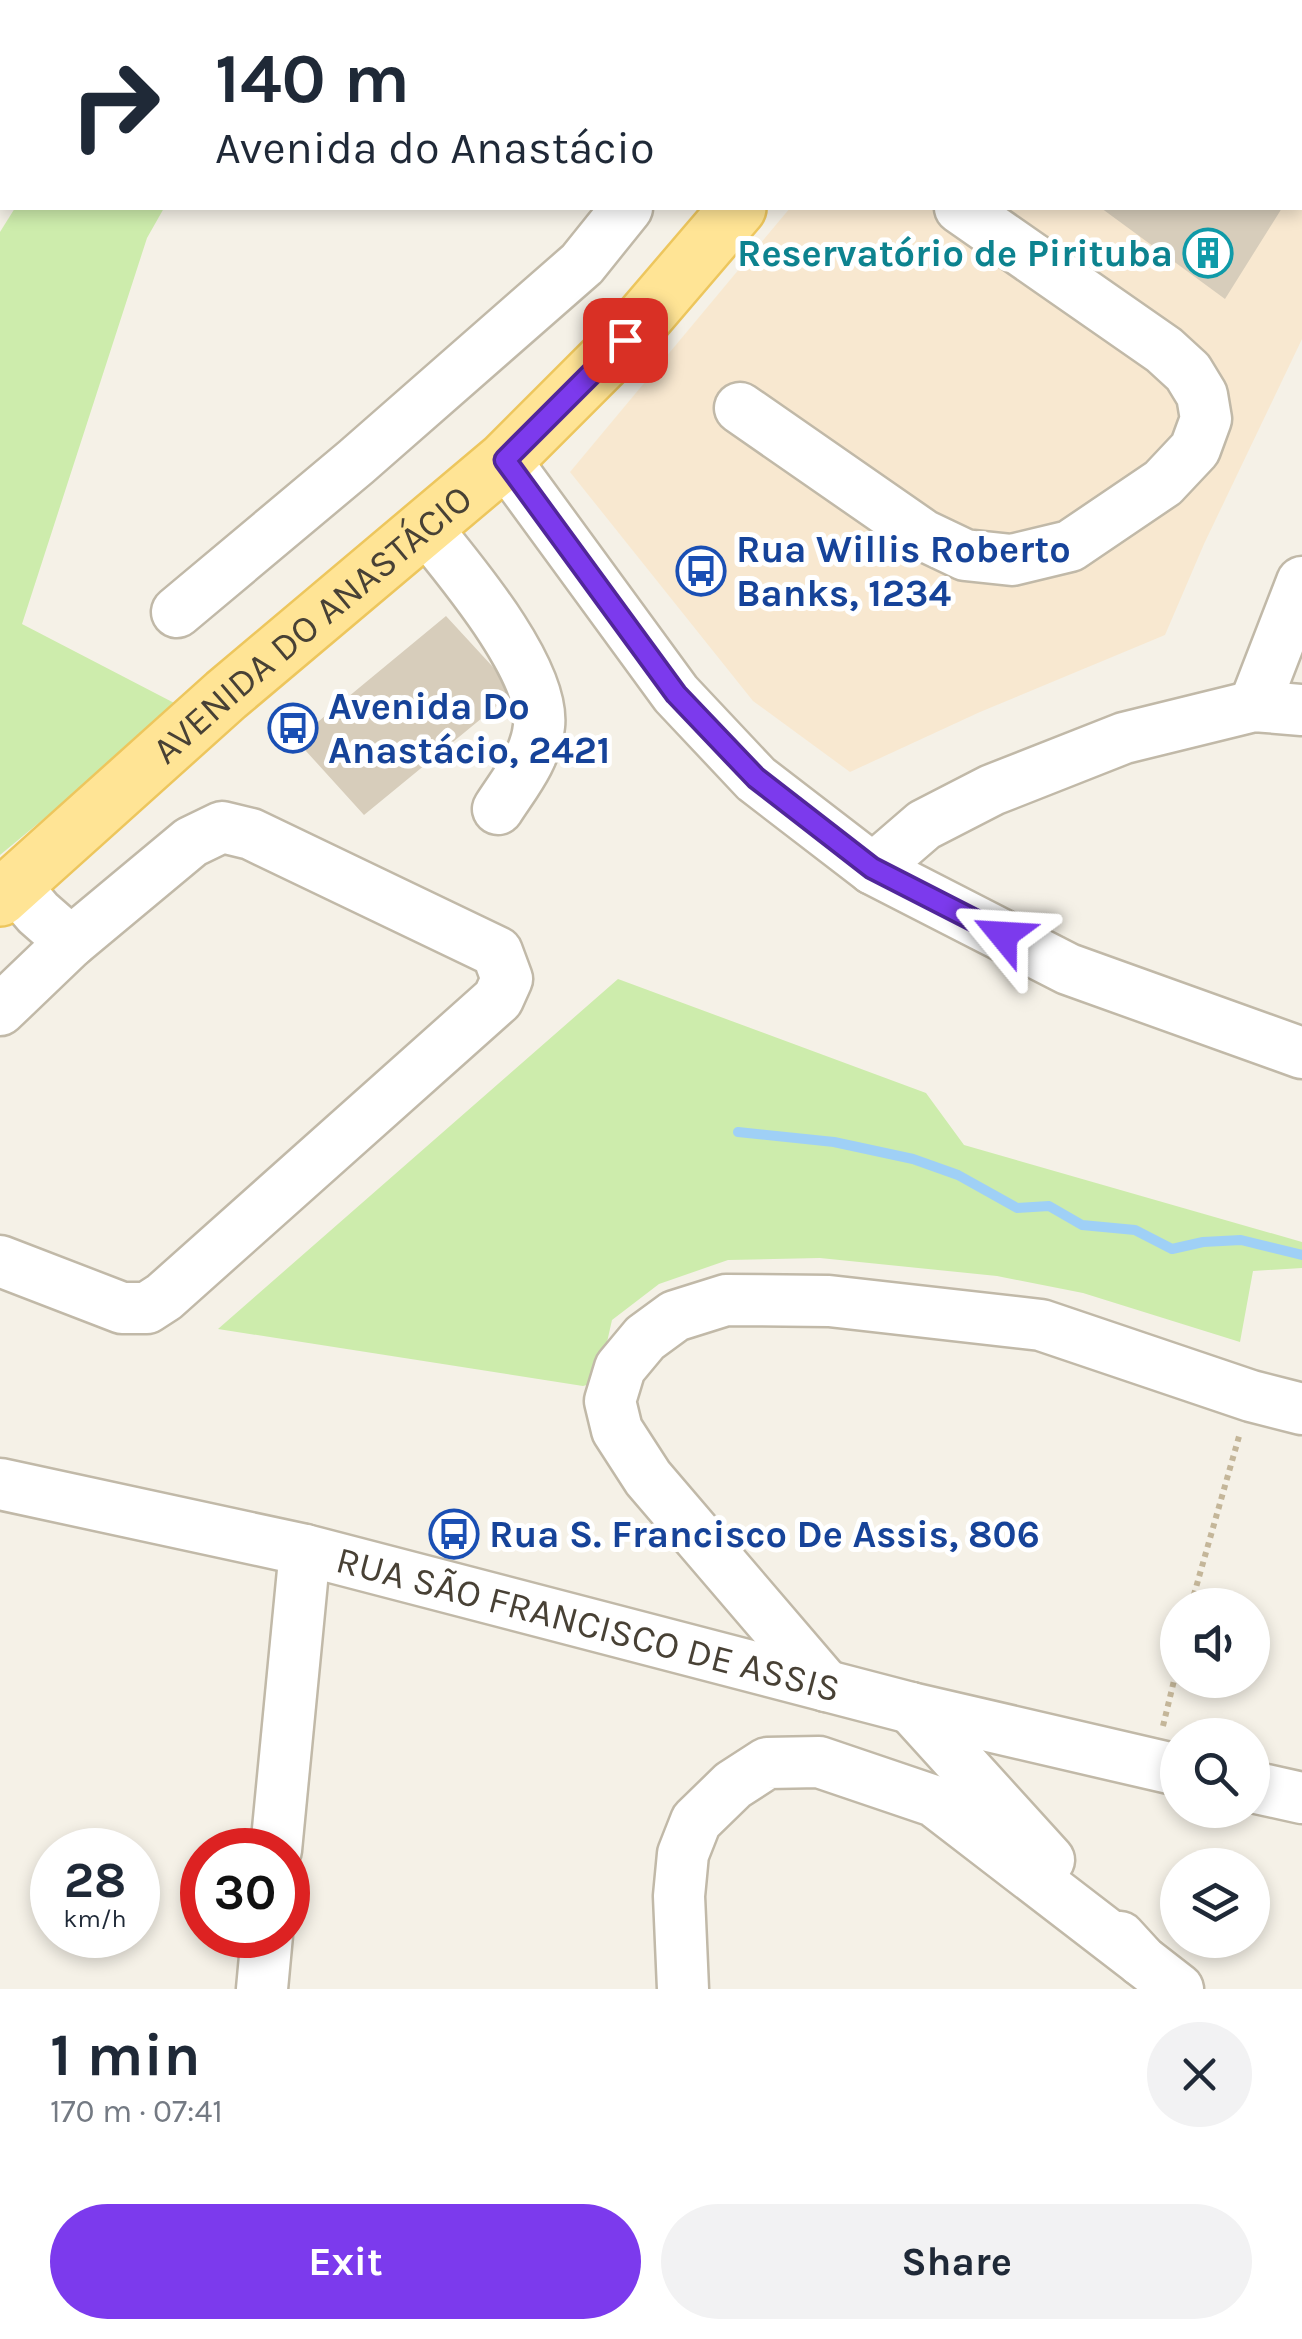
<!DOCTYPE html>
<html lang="en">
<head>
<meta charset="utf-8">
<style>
	:root { --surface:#fff; --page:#f2f2f3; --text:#1f2937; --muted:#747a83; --accent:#7c3aed }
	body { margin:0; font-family:Karla,sans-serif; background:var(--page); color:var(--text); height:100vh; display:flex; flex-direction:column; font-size:38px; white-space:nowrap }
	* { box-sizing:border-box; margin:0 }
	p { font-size:32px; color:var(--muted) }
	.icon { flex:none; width:55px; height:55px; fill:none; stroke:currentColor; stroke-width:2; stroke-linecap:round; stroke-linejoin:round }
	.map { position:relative; height:1989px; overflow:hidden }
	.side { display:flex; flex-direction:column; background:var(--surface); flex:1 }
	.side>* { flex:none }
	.guide { position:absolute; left:0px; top:0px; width:1302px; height:210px; box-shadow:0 5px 15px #0003; background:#fff; color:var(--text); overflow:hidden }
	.controls { position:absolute; left:1160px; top:1588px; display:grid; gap:20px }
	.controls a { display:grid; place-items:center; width:110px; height:110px; border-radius:50%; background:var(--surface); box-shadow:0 5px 15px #0003; font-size:50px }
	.speed { position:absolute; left:30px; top:1828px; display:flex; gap:20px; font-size:50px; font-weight:700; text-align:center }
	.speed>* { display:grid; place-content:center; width:130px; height:130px; border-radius:50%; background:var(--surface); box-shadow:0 5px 15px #0003; line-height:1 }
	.speed small { font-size:25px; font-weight:400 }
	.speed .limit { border:15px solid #d22; background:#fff; color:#111 }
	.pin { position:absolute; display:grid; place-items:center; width:85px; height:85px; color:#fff; margin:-42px; border-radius:20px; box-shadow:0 5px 15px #0006 }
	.me { position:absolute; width:110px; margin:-55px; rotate:297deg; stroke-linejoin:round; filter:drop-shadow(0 0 8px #0008) }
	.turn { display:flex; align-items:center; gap:35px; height:210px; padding:0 50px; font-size:45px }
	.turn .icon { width:130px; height:130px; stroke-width:2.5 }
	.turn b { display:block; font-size:70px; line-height:85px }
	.round { display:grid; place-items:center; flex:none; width:105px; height:105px; border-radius:52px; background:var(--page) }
	.headline { display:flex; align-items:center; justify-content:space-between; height:170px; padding:0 50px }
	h1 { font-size:60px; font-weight:700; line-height:75px }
	.action { display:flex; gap:20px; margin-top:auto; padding:20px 50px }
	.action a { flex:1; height:115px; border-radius:60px; background:var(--accent); color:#fff; font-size:40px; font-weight:700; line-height:115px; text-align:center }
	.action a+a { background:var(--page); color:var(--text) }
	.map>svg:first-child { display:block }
	.commercial { fill:#f8e8d0 }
	.green { fill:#cdecac }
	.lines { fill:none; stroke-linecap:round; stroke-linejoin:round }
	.stream { stroke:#9fd0f6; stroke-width:10 }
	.building { fill:#d7cdbb }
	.minor-casing { stroke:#c1b9a8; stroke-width:55 }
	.major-casing { stroke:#edc65d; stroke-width:60 }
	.highway-casing { stroke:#e9a92c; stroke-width:60 }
	.path { stroke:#c4b699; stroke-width:6; stroke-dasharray:5 5; stroke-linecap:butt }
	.minor { stroke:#fff; stroke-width:50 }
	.major { stroke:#ffe495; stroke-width:55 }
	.highway { stroke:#ffd167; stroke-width:55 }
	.route-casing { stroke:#51269a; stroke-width:25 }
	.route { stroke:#7c3aed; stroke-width:18 }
	.labels { text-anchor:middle; stroke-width:10; stroke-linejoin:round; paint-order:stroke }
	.culture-label { font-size:38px; font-weight:bold; fill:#0d838f; stroke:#fff; text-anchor:end }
	.transit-label { font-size:38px; font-weight:bold; fill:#164399; stroke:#fff; text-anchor:start }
	.street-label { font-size:38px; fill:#484135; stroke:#fff }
</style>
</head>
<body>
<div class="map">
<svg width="1302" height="1989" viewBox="0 0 1302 1989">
	<rect width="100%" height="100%" fill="#f5f1e7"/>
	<!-- commercial -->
	<path class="commercial" d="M 944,0 L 1302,0 L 1302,339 L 1204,544 L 1165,635 L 980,712 L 850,772 L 753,701 L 570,472 L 790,208 L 1300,208 L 1300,2 L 942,2 Z"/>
	<!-- green -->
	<path class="green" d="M 15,208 L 164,208 L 147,238 L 22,624 L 180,706 L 0,855 L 0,232 Z
		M 618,979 L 926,1093 L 964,1145 L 1302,1242 L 1302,1268 L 1253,1271 L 1240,1342 L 1083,1293 L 997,1276 L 820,1258 L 728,1260 L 659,1284 L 612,1320 L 598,1382 L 583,1386 L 218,1329 Z"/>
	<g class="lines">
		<!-- stream -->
		<path class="stream" d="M 738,1132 L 834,1142 L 913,1159 L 958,1175 L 1017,1208 L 1049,1206 L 1082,1225 L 1135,1230 L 1172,1249 L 1203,1242 L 1241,1240 L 1302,1255"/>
	</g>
	<!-- building -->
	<path class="building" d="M 1101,208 L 1282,208 L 1225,299 Z
		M 446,616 L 515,691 L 364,815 L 296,740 Z"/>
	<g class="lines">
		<!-- minor casing -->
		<g class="minor-casing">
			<g id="minor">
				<path d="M 745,0 L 745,2"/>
				<path d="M 789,2 L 791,0"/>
				<path d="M 740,408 L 923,535 L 965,555 L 1012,560 L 1070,546 L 1163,483 L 1195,449 L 1206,419 L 1202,395 L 1188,372 L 1164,350 L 960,208"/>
				<path d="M 505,460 L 676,694 L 756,779 L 873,869 L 1068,969 L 1302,1053"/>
				<path d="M 425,527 C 459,569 546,671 539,726 C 536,758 514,784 498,809"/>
				<path d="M 177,612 L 356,462 L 582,264 L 627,208"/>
				<path d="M 1254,706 L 1302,582"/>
				<path d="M 873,869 L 924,825 L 992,790 L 1124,738 L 1254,706 L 1302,710"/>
				<path d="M 14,885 L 38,913 L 71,942"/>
				<path d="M 0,1010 L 71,942 L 191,842 L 222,827 L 251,834 L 497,952 L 507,979 L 498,999 L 164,1297 L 147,1308 L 122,1308 L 0,1261"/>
				<path id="s1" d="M 0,1484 L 305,1550 L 911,1708 L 1178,1770"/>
				<path d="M 826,1686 L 648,1478 L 617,1430 L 610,1401 L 620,1368 L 645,1338 L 675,1316 L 726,1300 L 829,1301 L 1041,1325 L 1251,1396 L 1302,1409"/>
				<path d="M 911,1708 L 1049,1860"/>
				<path d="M 1252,1787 L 1302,1798"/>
				<path d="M 276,1850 L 305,1550"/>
				<path d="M 1120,1937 L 1142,1961 L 1178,1989"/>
				<path d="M 262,1989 L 267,1935"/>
				<path d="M 683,1989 L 679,1896 L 683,1854 L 696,1821 L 733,1785 L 767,1763 L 819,1762 L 934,1801 L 1142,1961"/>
			</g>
		</g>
		<!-- major casing -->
		<g class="major-casing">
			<g id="major">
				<path d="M 899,2 L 901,0"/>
				<path id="s2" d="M 0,898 L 226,695 L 505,460 L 625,340 L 738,208"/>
			</g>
		</g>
		<!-- highway casing -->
		<g class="highway-casing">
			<path id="highway" d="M 0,22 L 2,17"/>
		</g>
		<!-- path -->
		<path class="path" d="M 1191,1605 L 1240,1433
			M 1163,1726 L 1178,1664"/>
		<!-- minor -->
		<use href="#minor" class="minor"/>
		<!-- major -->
		<use href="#major" class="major"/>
		<!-- highway -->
		<use href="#highway" class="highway"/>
	</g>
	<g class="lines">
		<!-- route casing -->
		<g class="route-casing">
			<path id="route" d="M 625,340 L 505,460 L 676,694 L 756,778 L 872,868 L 1003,935"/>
		</g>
		<!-- route -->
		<use href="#route" class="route"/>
	</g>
	<!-- icons -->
	<defs>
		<g id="building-ring" transform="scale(2.5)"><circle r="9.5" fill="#fff" stroke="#0f9aa8" stroke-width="1.5"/><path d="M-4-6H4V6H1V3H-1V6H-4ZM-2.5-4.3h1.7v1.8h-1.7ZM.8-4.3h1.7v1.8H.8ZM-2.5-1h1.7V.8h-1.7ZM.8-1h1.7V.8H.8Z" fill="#0f9aa8"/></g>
		<g id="bus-ring" transform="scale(2.5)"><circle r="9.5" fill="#fff" stroke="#1a4fb4" stroke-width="1.5"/><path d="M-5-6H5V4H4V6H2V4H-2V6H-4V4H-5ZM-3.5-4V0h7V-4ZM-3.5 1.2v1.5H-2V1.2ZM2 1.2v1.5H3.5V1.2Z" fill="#1a4fb4"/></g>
	</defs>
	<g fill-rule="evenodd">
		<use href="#building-ring" x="1208" y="253"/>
		<use href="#bus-ring" x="701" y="571"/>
		<use href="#bus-ring" x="293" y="728"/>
		<use href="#bus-ring" x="454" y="1534"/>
	</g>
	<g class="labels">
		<!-- culture labels -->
		<g class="culture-label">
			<text x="1173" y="266">Reservatório de Pirituba</text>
		</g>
		<!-- transit labels -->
		<g class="transit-label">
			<text x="736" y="562">Rua Willis Roberto<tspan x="736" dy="44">Banks, 1234</tspan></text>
			<text x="328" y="719">Avenida Do<tspan x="328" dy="44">Anastácio, 2421</tspan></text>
			<text x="489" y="1547">Rua S. Francisco De Assis, 806</text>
		</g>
		<!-- street labels -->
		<g class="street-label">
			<text dy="13" stroke="none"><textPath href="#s2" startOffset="415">AVENIDA DO ANASTÁCIO</textPath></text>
			<text dy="13" stroke="none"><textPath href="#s1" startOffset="605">RUA SÃO FRANCISCO DE ASSIS</textPath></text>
		</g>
	</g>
</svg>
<div class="controls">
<a><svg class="icon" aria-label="sound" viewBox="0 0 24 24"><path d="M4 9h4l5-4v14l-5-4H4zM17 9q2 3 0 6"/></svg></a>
<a><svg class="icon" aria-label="search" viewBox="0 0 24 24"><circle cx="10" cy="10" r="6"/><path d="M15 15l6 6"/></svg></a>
<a><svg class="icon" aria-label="layers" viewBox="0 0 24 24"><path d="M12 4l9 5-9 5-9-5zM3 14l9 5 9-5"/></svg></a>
</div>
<div class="speed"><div>28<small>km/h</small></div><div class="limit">30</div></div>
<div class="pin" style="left:625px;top:340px;background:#d93025"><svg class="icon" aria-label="arrive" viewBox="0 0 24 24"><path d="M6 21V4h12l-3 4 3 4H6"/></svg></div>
<svg class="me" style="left:1003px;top:935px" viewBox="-20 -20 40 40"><path d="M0-17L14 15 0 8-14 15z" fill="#7c3aed" stroke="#fff" stroke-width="4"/></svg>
<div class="guide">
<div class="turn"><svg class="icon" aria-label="right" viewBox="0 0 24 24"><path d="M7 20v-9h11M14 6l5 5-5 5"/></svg><div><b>140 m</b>Avenida do Anastácio</div></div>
</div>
</div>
<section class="side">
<div class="headline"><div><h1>1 min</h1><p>170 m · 07:41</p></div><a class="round"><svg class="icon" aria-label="close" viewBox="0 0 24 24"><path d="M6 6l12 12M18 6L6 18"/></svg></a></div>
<div class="action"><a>Exit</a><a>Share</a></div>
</section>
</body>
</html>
